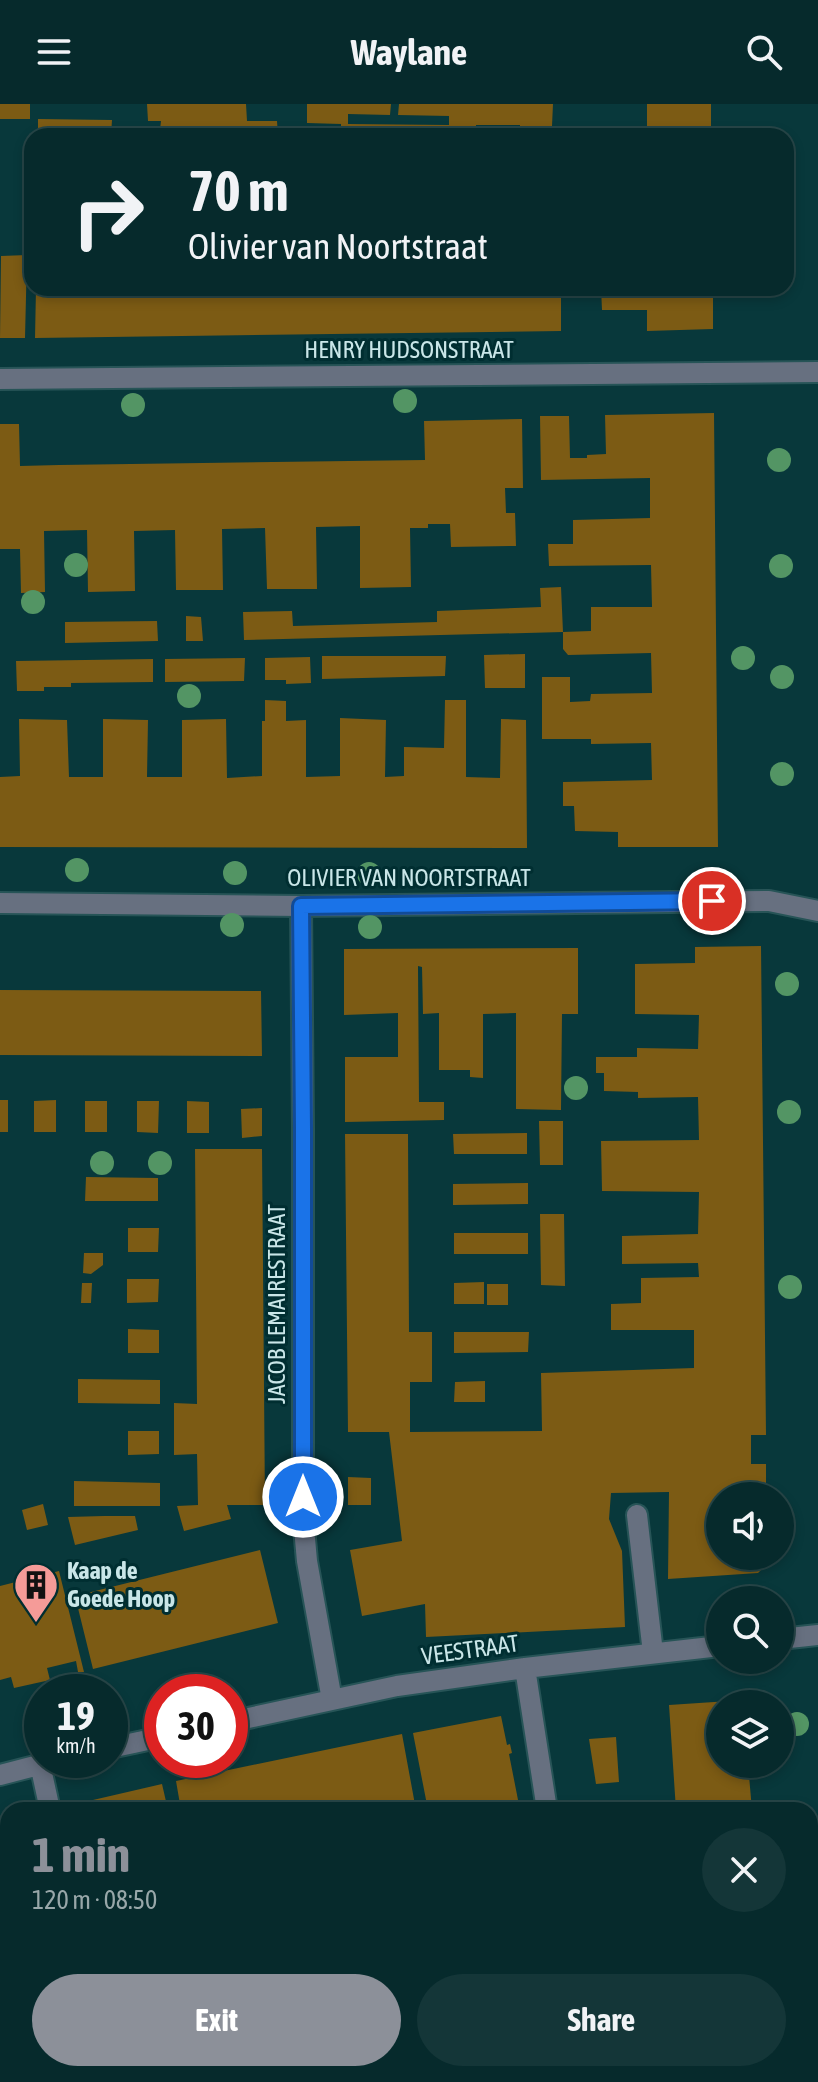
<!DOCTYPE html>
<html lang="en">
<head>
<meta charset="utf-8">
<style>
	:root { --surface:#062a2c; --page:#143638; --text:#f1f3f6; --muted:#98a7a9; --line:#274648; --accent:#8c9099 }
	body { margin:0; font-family:"Asap Condensed",sans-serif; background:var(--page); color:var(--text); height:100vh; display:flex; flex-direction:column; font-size:30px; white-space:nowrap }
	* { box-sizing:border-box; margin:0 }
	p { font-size:26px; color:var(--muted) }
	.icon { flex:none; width:44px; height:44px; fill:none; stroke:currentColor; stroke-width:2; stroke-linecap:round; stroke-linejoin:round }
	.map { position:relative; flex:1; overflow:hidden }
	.sheet { position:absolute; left:0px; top:1698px; width:818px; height:280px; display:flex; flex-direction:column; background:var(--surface); border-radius:24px 24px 0 0; box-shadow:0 4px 12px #0003,0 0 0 2px var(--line) }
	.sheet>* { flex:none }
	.top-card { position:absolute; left:24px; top:24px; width:770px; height:168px; border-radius:24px; box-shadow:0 4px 12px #0003,0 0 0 2px var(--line); background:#062a2c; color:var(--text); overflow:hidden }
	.tools { position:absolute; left:706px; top:1378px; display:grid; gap:16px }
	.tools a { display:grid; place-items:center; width:88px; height:88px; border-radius:50%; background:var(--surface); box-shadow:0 4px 12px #0003,0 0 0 2px var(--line); font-size:40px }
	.speed { position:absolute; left:24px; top:1570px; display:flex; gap:16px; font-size:40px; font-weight:700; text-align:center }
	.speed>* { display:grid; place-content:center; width:104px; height:104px; border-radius:50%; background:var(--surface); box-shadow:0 4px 12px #0003,0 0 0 2px var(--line); line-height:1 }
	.speed small { font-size:20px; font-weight:400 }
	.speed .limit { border:12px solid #d22; background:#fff; color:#111 }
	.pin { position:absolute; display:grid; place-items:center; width:68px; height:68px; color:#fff; margin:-34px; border:4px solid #fff; border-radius:50%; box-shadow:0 2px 8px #0007 }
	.me { position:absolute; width:88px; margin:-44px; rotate:0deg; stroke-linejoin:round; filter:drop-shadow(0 0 6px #0008) }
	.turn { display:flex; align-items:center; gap:28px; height:168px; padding:0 32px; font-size:36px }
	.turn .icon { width:104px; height:104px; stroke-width:2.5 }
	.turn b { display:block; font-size:56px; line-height:68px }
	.round { display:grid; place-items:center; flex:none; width:84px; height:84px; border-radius:42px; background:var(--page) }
	.summary { display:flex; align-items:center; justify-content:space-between; height:136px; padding:0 32px }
	h1 { font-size:48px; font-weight:700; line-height:60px; color:var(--accent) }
	.primary-button { display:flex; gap:16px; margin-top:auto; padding:16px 32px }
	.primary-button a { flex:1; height:92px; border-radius:48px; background:var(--accent); color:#fff; font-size:32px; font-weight:700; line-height:92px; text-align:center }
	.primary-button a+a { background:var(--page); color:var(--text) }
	header { display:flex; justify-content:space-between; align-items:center; height:104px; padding:0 32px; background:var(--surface); font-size:36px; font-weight:700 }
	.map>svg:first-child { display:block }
	.building { fill:#7c5b14 }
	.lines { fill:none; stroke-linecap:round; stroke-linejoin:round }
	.minor-casing { stroke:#275457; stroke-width:24 }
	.minor { stroke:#677080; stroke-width:20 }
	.tree { fill:#539564 }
	.route-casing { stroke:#114b97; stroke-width:20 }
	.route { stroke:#1a73e8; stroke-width:14 }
	.labels { text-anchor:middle; stroke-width:6; stroke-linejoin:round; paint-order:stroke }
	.street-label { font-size:24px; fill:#c9e6e8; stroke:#002e31 }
	.poi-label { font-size:24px; font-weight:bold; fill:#c9e6e8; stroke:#002e31; text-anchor:start }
</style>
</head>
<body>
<header><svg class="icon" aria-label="menu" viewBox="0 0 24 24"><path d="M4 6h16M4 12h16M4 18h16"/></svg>Waylane<svg class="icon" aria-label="search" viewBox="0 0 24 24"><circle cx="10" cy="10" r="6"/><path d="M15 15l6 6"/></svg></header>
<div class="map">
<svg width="818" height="1978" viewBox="0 0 818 1978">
	<rect width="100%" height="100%" fill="#08383b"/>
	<!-- building -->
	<path class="building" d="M 0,0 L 30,0 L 30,15 L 0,15 Z
		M 147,0 L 246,0 L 247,17 L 277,17 L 278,32 L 119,32 L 129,27 L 160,26 L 161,17 L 148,17 Z
		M 307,0 L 391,0 L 390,11 L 348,10 L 348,20 L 449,21 L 449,12 L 398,11 L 399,0 L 553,0 L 552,22 L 558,22 L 558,32 L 520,32 L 520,21 L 476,21 L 476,32 L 341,32 L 341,20 L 307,19 Z
		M 647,0 L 711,0 L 711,32 L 635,32 L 647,28 Z
		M 38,15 L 112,16 L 111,32 L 38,32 Z
		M 27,151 L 25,234 L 0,234 L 1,152 Z
		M 36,184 L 561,184 L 561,227 L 35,234 Z
		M 601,184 L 713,184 L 713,225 L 647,227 L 647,206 L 602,206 Z
		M 714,309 L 718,743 L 618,743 L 618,728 L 575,727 L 574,702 L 563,702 L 563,678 L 652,676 L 651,639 L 591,640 L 591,635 L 542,635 L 542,573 L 570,573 L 570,598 L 590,597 L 591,590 L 652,589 L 651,549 L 568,551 L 563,545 L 563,528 L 591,527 L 591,503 L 652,503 L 651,461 L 549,462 L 548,440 L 573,440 L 573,416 L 650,414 L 650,374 L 541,376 L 540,312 L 569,312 L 570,354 L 587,354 L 587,351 L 606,350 L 605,311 Z
		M 522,315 L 523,384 L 505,384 L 506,409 L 515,409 L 516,442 L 451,443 L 450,420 L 428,420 L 428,424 L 410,424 L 411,483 L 360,484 L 360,422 L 316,423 L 317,485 L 267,485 L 265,424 L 222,425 L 223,486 L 176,486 L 175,426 L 134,427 L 135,487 L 88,488 L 87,426 L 44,427 L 45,488 L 21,489 L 20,445 L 0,445 L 0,320 L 19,320 L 20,362 L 59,361 L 425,356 L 424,317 Z
		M 561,483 L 563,528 L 244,536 L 243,508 L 292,507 L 293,522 L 437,518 L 437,507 L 541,503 L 540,484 Z
		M 186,512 L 201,513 L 203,537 L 186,537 Z
		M 157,517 L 158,537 L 65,539 L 65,518 Z
		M 525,550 L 525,584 L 485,584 L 484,551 Z
		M 322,552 L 446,552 L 445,572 L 322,575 Z
		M 310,553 L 311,579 L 286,580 L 286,576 L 265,576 L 265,554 Z
		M 245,554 L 244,577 L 165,578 L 165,555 Z
		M 153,555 L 153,578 L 71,579 L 71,583 L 44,583 L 44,587 L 17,587 L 16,557 Z
		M 265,596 L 286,597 L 286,617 L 306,616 L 306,673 L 340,672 L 340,614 L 386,616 L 385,673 L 404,672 L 404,643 L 444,644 L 445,596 L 466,596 L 466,673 L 500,674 L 501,615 L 526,616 L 527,744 L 0,743 L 0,673 L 20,672 L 19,615 L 67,616 L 69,673 L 103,673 L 103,615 L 148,616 L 147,673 L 182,673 L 182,616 L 226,615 L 227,674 L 262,672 L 262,617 L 265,617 Z
		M 761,842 L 766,1331 L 751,1331 L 751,1360 L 766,1360 L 766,1392 L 720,1392 L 720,1452 L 767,1452 L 768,1459 L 758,1469 L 668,1475 L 669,1388 L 611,1389 L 609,1415 L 622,1447 L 625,1523 L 426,1533 L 425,1500 L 362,1512 L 350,1446 L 402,1437 L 389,1328 L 348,1328 L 345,1030 L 408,1030 L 409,1228 L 432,1228 L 432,1278 L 410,1278 L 410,1328 L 542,1327 L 541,1269 L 694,1264 L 694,1226 L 611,1226 L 611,1200 L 641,1199 L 641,1174 L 699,1173 L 698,1159 L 622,1160 L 622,1132 L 698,1130 L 699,1088 L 602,1087 L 601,1037 L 699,1036 L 698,993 L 638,994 L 638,988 L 604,987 L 604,969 L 596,969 L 596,953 L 637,953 L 637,944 L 698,945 L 699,911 L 635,910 L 635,860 L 695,859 L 695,843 Z
		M 578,844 L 578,910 L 562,910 L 561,1006 L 516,1005 L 516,909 L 483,910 L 483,974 L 470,973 L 470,966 L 439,966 L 439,909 L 423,910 L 422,863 L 418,862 L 419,998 L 444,998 L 444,1016 L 345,1018 L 345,953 L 398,953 L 398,909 L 344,911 L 344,845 Z
		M 0,886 L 261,887 L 262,952 L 0,951 Z
		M 0,996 L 8,996 L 8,1028 L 0,1028 Z
		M 56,996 L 56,1028 L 34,1028 L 34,997 Z
		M 85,997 L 107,997 L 107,1028 L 85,1028 Z
		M 137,997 L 159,997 L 158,1029 L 137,1028 Z
		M 187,997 L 209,998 L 209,1029 L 187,1029 Z
		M 262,1004 L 262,1032 L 242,1034 L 241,1005 Z
		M 539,1017 L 563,1017 L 563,1061 L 540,1061 Z
		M 527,1029 L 527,1050 L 454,1050 L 453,1030 Z
		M 195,1045 L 262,1045 L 265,1401 L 227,1401 L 231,1415 L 184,1427 L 177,1402 L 198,1401 L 197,1350 L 174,1351 L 174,1299 L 197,1300 Z
		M 86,1073 L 158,1074 L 158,1097 L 85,1097 Z
		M 528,1079 L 528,1100 L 453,1101 L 453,1080 Z
		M 540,1110 L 564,1110 L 565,1182 L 541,1181 Z
		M 128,1124 L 159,1124 L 158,1148 L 128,1148 Z
		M 454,1129 L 528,1129 L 528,1150 L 454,1150 Z
		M 84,1149 L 103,1149 L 103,1161 L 91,1170 L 83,1169 Z
		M 127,1175 L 159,1175 L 158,1198 L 127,1199 Z
		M 484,1178 L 484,1200 L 454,1200 L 454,1179 Z
		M 82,1179 L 92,1179 L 91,1199 L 81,1199 Z
		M 487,1180 L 508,1180 L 508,1201 L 487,1201 Z
		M 128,1225 L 159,1226 L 159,1249 L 128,1249 Z
		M 454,1228 L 529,1228 L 528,1248 L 454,1249 Z
		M 78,1275 L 160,1276 L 160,1300 L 78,1299 Z
		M 485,1277 L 485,1298 L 454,1298 L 455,1278 Z
		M 128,1327 L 159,1327 L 159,1350 L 128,1351 Z
		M 348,1373 L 371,1374 L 371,1401 L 348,1401 Z
		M 74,1377 L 160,1379 L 160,1402 L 74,1402 Z
		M 43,1400 L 48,1421 L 27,1426 L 22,1406 Z
		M 104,1412 L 135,1412 L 138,1426 L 75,1441 L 68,1413 Z
		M 260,1446 L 278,1519 L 93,1565 L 75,1492 Z
		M 59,1467 L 84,1568 L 78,1568 L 76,1557 L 47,1564 L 50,1576 L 14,1584 L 11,1573 L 0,1576 L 0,1482 Z
		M 744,1596 L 744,1600 L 720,1600 L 720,1660 L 748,1660 L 752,1706 L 676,1706 L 669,1601 Z
		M 501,1612 L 507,1641 L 510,1640 L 512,1649 L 509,1650 L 520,1706 L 428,1706 L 413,1629 Z
		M 402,1630 L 416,1706 L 181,1706 L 176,1677 Z
		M 616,1633 L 619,1678 L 596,1680 L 589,1635 Z
		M 162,1680 L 168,1706 L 82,1706 L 80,1699 Z
		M 0,1730 L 8,1759 L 8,1821 L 0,1823 Z
		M 8,1862 L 8,1890 L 0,1892 L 0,1864 Z
		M 194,1970 L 229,1970 L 231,1978 L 164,1978 Z
		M 314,1970 L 343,1970 L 344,1978 L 316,1978 Z
		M 632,1970 L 657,1970 L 658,1977 L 633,1978 Z
		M 695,1970 L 770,1970 L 771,1978 L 695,1978 Z"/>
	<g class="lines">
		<!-- minor casing -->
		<g class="minor-casing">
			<path id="minor" d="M 0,275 L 818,268
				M 0,799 L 301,802 L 769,797 L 818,807
				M 301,802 L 303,1024 L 303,1413 L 307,1457 L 332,1596
				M 637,1411 L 653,1549
				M 780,1535 L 818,1531
				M 525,1564 L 547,1706
				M 230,1618 L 397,1582 L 525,1564 L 720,1542
				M 110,1644 L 162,1633
				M 40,1660 L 50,1706
				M 0,1671 L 58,1656
				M 107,1970 L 109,1978
				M 0,1977 L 30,1970"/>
		</g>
		<!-- minor -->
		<use href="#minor" class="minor"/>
	</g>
	<!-- trees -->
	<g class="tree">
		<circle cx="405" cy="297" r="12"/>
		<circle cx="133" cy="301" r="12"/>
		<circle cx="779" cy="356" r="12"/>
		<circle cx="76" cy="461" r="12"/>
		<circle cx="781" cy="462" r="12"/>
		<circle cx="33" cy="498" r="12"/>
		<circle cx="743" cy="554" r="12"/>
		<circle cx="782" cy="573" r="12"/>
		<circle cx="189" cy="592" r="12"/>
		<circle cx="782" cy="670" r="12"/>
		<circle cx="77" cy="766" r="12"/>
		<circle cx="235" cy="769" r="12"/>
		<circle cx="369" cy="770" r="12"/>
		<circle cx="232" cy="821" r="12"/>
		<circle cx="370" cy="823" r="12"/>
		<circle cx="787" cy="880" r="12"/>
		<circle cx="576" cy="984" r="12"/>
		<circle cx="789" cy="1008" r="12"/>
		<circle cx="102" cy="1059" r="12"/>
		<circle cx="160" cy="1059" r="12"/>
		<circle cx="790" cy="1183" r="12"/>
		<circle cx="797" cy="1620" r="12"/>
	</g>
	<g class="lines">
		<!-- route casing -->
		<g class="route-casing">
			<path id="route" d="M 303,1393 L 303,1024 L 301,802 L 712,797"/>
		</g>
		<!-- route -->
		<use href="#route" class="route"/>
	</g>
	<!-- icons -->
	<defs>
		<g id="building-pin" transform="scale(2.3)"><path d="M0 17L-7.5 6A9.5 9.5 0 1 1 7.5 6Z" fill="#f59b98" stroke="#002e31"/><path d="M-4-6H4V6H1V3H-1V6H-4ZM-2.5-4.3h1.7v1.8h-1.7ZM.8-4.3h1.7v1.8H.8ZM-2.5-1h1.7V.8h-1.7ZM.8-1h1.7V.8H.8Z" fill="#111"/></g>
	</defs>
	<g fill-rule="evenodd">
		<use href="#building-pin" x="36" y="1481"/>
	</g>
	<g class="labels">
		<!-- street labels -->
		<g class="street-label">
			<text x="409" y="254">HENRY HUDSONSTRAAT</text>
			<text x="409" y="782">OLIVIER VAN NOORTSTRAAT</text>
			<text transform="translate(277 1200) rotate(-90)" y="8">JACOB LEMAIRESTRAAT</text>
			<text transform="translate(470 1546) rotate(-8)" y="8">VEESTRAAT</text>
		</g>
		<!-- poi labels -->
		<g class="poi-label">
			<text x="67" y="1475">Kaap de<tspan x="67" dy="28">Goede Hoop</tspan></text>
		</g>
	</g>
</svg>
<div class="tools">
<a><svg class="icon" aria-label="sound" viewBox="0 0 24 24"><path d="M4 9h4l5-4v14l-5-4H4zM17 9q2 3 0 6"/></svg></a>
<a><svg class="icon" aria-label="search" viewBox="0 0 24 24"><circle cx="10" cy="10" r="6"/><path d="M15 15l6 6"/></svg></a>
<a><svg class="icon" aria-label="layers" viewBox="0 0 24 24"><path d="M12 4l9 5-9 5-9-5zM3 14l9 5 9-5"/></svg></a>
</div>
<div class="speed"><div>19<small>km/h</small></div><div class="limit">30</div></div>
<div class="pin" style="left:712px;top:797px;background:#d93025"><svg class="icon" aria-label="arrive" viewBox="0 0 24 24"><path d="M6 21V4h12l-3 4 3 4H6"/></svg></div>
<svg class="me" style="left:303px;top:1393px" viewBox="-20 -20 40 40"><circle r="17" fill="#1a73e8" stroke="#fff" stroke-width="3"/><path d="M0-11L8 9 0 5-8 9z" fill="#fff"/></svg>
<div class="top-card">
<div class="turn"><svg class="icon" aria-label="right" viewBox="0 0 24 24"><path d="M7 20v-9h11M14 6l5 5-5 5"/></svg><div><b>70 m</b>Olivier van Noortstraat</div></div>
</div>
<section class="sheet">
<div class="summary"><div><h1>1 min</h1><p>120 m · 08:50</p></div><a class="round"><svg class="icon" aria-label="close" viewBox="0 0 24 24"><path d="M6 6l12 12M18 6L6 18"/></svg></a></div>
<div class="primary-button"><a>Exit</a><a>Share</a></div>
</section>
</div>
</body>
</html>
